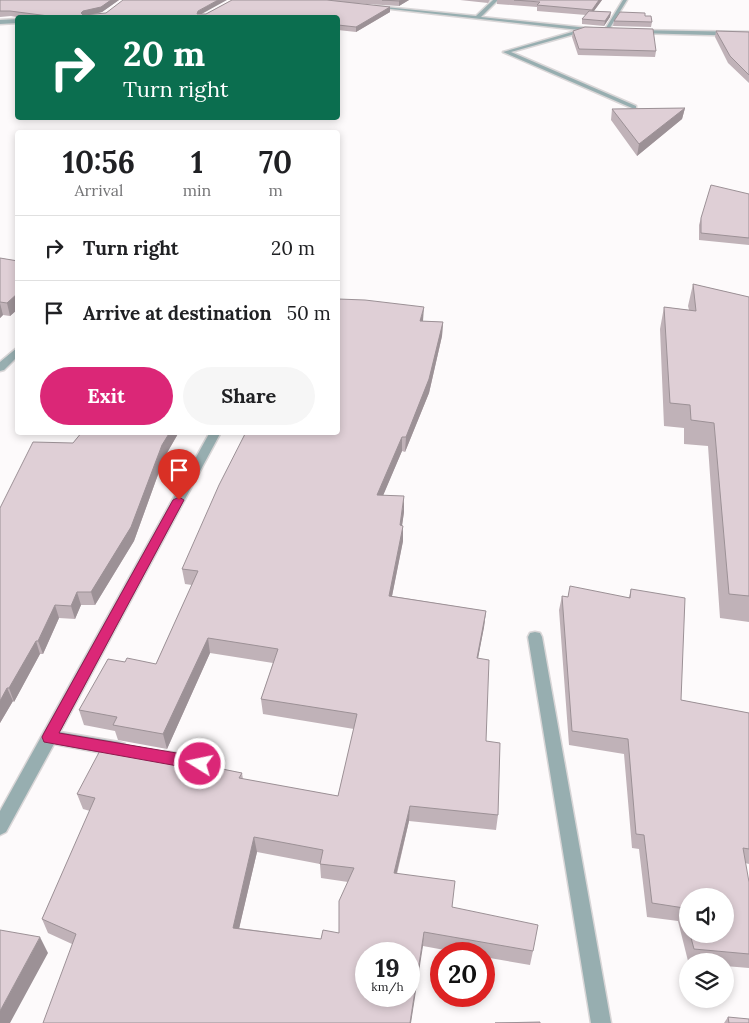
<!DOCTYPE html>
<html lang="en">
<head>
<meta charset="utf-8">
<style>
	:root { --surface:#fff; --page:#f6f6f6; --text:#202124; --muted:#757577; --line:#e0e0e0; --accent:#db2777 }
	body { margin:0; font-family:Lora,serif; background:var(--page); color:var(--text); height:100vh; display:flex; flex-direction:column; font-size:19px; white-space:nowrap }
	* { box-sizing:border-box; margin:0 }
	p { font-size:16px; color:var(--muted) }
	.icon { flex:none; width:28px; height:28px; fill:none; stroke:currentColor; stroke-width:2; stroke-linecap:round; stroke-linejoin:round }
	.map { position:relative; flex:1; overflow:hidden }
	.side { position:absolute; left:15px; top:130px; width:325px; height:305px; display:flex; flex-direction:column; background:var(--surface); border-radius:5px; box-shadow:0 2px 8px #0003 }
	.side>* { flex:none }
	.guide { position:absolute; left:15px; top:15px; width:325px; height:105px; border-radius:5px; box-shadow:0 2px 8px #0003; background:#0b6e4f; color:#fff; overflow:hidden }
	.tools { position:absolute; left:679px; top:888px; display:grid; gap:10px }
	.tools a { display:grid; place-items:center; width:55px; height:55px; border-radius:50%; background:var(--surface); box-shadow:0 2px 8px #0003; font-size:25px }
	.speed { position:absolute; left:355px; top:942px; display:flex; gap:10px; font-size:25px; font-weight:700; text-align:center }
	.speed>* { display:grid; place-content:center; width:65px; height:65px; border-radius:50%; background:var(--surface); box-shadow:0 2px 8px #0003; line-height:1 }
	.speed small { font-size:12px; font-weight:400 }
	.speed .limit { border:8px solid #d22; background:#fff; color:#111 }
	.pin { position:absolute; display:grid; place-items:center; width:42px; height:42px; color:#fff; margin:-51px -21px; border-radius:50% 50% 50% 0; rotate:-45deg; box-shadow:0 0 5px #0007 }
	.pin .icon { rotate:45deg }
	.me { position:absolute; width:55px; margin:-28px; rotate:280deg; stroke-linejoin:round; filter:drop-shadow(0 0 4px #0008) }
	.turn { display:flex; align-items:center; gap:18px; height:105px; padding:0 25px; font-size:22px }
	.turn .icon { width:65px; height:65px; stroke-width:2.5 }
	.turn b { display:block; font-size:35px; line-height:42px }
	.eta { display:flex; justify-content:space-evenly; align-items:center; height:85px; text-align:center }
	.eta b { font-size:30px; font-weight:700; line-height:35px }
	.cta { display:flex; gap:10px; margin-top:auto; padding:10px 25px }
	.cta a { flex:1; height:58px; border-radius:30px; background:var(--accent); color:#fff; font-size:20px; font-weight:700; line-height:58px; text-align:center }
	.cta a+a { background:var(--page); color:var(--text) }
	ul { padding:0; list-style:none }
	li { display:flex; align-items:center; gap:15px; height:65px; padding:0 25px; border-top:1px solid var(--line) }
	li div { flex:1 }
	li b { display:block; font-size:19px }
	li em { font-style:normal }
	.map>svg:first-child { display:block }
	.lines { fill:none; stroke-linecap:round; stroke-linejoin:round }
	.minor-casing { stroke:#d9d6d7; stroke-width:3 }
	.minor { fill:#97aeb0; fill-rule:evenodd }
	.wall { fill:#c0b2b8; fill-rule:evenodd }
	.shaded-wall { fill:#9c9196 }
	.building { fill:#dfcfd6; stroke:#9c9196; fill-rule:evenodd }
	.route { fill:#db2777; stroke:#8e194d }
</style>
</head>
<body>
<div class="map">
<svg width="749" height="1023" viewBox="0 0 749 1023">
	<rect width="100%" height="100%" fill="#fdfafb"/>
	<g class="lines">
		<!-- minor casing -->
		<g class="minor-casing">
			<path id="minor" d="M 493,0 L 498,0 L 481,17 L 598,29 L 596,32 L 582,30 L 582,32 L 511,52 L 636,106 L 636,108 L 632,108 L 503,52 L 579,30 L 373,7 L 375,6 L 476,16 Z
				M 623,0 L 627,0 L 608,31 L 604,31 Z
				M 18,19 L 18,23 L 0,24 L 0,20 Z
				M 634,30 L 749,32 L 749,36 L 636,33 Z
				M 18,347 L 18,356 L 4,370 L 0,371 L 0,362 Z
				M 210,432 L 221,432 L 60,732 L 119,742 L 125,744 L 127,749 L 125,754 L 119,756 L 54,744 L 6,832 L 0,835 L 0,811 Z
				M 535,632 L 540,633 L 542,637 L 611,1023 L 591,1023 L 528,637 L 530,633 Z
				M 165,751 L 206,759 L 208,764 L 206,769 C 193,773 172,767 159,763 L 157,758 L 159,753 Z"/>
		</g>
		<!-- minor -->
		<use href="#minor" class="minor"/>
	</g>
	<!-- wall -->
	<path class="wall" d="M 0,0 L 119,0 L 102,12 L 96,14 L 206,14 L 232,0 L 409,0 L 399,6 L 351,3 L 390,7 L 390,12 L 356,32 L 338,30 L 338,18 L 22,18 L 11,16 L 0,17 Z
		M 460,0 L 490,0 L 488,3 Z
		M 497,0 L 602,0 L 594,11 L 611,12 L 610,17 L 604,26 L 582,24 L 582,19 L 586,15 L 537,11 L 537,7 L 497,4 Z
		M 645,16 L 652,22 L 651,27 L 613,26 L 614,21 Z
		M 573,31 L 656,51 L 655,57 L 578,55 L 572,37 Z
		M 716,31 L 749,32 L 749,83 L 728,63 L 715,37 Z
		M 685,108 L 682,119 L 637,156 L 611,120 L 612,109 Z
		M 749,194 L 749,245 L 699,240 L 699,225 L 701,218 Z
		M 0,258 L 18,261 L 18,309 L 10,316 L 3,315 L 0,318 Z
		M 693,284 L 749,297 L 749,622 L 720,618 L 708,446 L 684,444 L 684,428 L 664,426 L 660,329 L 664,307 L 689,310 L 688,306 Z
		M 423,321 L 443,322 L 442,336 L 429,393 L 405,452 L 402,451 L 383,495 L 404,512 L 402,525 L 403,541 L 392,596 L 486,611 L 484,627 L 478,658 L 486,741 L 498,815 L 496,830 L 409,821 L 397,874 L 452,907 L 533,951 L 530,965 L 484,957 L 484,954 L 466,954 L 423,946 L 72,944 L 48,933 L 42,919 L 90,811 L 83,809 L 77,794 L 157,756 L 242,773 L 243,779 L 338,796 L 354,729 L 263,714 L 261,699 L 273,663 L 210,653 L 167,749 L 118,740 L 115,731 L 84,725 L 79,710 L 125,662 L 156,664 L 192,585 L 185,584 L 182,569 ZM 257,852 L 320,864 L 321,878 L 348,882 L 339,933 L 321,939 L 239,928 Z
		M 82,432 L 179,432 L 164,458 L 134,541 L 95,605 L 81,605 L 75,619 L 59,618 L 43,654 L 40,654 L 14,702 L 13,701 L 0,723 L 0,508 L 73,443 Z
		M 631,589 L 681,700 L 749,713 L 749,864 L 745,863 L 749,882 L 749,968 L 725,966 L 725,961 L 688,961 L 678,921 L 647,917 L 639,849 L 632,848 L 624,754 L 569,745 L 559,610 L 562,596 L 568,597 L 629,597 ZM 688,896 L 725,934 L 688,934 Z
		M 728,1017 L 749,1023 L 724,1023 Z"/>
	<!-- shaded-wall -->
	<path class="shaded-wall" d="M 111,0 L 119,0 L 102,12 L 84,16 L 81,13 L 83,11 Z
		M 218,0 L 227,0 L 198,16 L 197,14 L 198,11 Z
		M 401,0 L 409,0 L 399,6 L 399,1 Z
		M 599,0 L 602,0 L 591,15 L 592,10 Z
		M 390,7 L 390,12 L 356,32 L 356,27 Z
		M 611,12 L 610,17 L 604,26 L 605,21 Z
		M 685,108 L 682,119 L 637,156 L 639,144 Z
		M 18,293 L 18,309 L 10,316 L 7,303 Z
		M 0,303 L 3,315 L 0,318 Z
		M 424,307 L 423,321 L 420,321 Z
		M 443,322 L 442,336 L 429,393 L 405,452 L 406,437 Z
		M 170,432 L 179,432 L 164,458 L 134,541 L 95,605 L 91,592 L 162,445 Z
		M 402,437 L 402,451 L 377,510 L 377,495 Z
		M 404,496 L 404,512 L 400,540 L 400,525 Z
		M 403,526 L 403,541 L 389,611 L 389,596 Z
		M 77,592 L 81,605 L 75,619 L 71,606 Z
		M 55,605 L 59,618 L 43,654 L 38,641 Z
		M 486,611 L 484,627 L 475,674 L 477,658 Z
		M 208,638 L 210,653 L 167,749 L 163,734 Z
		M 36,641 L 40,654 L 14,702 L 9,688 Z
		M 7,688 L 13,701 L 0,723 L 0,701 Z
		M 410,806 L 409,821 L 393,888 L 394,873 Z
		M 254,837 L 257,852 L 236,942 L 233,928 Z
		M 424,932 L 423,946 L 411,1023 L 410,1023 Z
		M 40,937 L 48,953 L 10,1023 L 0,1023 L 0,1011 Z"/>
	<!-- building -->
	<path class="building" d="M 0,0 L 111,0 L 101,7 L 83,11 L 81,13 L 83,15 L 106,13 L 123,0 L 218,0 L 198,11 L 197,14 L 206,14 L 232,0 L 327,0 L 390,7 L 356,27 L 338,25 L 338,18 L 64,18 L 10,11 L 0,11 Z
		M 382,0 L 401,0 L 399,1 Z
		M 514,0 L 599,0 L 592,10 L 537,5 L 540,2 Z
		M 589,11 L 611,12 L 605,21 L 582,19 Z
		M 620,12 L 645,13 L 645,16 L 651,16 L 652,22 L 614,21 Z
		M 585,27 L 653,29 L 656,51 L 579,49 L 573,31 Z
		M 716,31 L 749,32 L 749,75 L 730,56 Z
		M 685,108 L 639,144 L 612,109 Z
		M 711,185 L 749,194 L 749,238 L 701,233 L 701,218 Z
		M 0,258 L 18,261 L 18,293 L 7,303 L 0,302 Z
		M 693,284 L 749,297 L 749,596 L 729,594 L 714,423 L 691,420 L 690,405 L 670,403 L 664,307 L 696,311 Z
		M 338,299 L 365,300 L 424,307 L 420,321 L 443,322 L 429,379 L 406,437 L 402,437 L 377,495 L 404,496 L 400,525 L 403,526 L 389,596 L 486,611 L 477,658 L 489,660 L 486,741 L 500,743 L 498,815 L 410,806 L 394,873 L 455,881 L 452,907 L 538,925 L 533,951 L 424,932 L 410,1023 L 43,1023 L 76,934 L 42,919 L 95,798 L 77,794 L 105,741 L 156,750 L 153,755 L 242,773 L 239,778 L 338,796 L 357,714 L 261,699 L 278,649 L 208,638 L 163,734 L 113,725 L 117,717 L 79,710 L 108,659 L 125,662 L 127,658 L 156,664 L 198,571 L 182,569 L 219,485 L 246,432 L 338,432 ZM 254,837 L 323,850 L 320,864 L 354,868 L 339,901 L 339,933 L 323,930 L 321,939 L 233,928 ZM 366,954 L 409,954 L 409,996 L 366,996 Z
		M 82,432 L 170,432 L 162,445 L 131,527 L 91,592 L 77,592 L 71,606 L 55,605 L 38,641 L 36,641 L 9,688 L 7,688 L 0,701 L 0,508 L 33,442 L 73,443 Z
		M 570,586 L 630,598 L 631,589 L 685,598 L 681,700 L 749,713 L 749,849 L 743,848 L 749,882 L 749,954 L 694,949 L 690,934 L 725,934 L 725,896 L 688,896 L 688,922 L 684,908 L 652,903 L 644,835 L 636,834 L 628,739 L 572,731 L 562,596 L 568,597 Z
		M 0,930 L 40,937 L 0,1011 Z
		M 728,1017 L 749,1019 L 749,1023 L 729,1023 Z
		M 540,1022 L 540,1023 L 495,1023 Z"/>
	<!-- route -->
	<path class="route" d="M 179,497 L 184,500 L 59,733 L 200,757 L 205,759 L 207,764 L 205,768 L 200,770 L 44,742 L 42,737 L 44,733 L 173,500 Z"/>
</svg>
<div class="tools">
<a><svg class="icon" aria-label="sound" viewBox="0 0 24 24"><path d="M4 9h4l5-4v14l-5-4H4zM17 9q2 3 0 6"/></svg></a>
<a><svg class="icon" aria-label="layers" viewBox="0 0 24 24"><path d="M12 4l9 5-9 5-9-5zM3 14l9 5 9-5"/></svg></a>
</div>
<div class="speed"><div>19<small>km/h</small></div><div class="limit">20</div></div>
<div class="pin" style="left:179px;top:500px;background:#d93025"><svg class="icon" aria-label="arrive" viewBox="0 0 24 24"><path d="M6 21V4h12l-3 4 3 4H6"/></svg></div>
<svg class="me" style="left:200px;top:764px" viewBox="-20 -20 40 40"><circle r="17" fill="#db2777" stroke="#fff" stroke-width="3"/><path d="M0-11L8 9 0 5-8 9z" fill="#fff"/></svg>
<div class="guide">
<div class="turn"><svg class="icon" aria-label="right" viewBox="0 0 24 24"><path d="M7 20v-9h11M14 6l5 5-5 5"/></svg><div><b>20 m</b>Turn right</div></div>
</div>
<section class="side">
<div class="eta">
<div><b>10:56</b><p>Arrival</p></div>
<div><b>1</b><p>min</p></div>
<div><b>70</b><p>m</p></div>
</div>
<ul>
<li><svg class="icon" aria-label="right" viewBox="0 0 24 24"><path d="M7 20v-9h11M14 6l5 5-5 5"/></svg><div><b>Turn right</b></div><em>20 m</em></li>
<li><svg class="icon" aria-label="arrive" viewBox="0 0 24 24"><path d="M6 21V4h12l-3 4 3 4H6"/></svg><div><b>Arrive at destination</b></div><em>50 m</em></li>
</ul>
<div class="cta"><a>Exit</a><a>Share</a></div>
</section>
</div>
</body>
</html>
